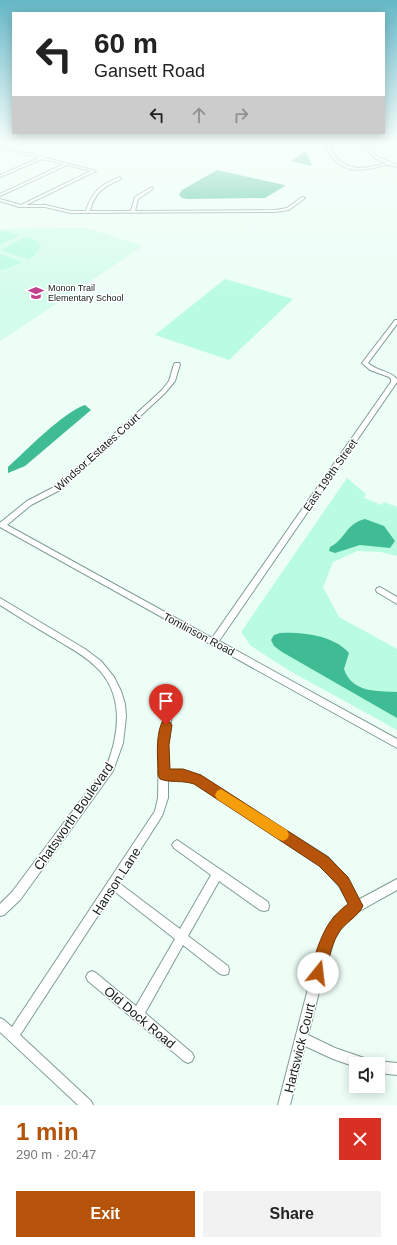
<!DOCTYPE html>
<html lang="en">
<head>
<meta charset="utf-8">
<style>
	:root { --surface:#fff; --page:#f2f2f2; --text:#222; --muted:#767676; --accent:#b45309 }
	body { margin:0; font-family:Helvetica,sans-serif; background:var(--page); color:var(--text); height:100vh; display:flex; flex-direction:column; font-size:15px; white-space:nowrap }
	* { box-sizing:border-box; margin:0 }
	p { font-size:13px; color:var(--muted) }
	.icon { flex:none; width:22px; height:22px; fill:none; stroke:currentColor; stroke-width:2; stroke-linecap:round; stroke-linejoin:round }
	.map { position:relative; height:1105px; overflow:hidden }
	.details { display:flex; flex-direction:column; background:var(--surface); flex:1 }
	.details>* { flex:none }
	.top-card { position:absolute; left:12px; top:12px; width:373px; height:122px; border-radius:0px; box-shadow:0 2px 10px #0003; background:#fff; color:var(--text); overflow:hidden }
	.controls { position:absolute; left:349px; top:1057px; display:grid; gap:8px }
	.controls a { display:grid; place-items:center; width:36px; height:36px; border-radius:0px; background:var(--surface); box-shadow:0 2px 10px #0003; font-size:20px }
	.pin { position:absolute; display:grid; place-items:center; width:34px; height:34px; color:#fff; margin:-41px -17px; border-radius:50% 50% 50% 0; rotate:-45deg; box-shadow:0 0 4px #0007 }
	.pin .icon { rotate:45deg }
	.me { position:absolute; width:44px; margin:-22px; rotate:16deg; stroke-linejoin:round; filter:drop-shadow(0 0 3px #0008) }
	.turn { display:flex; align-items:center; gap:14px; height:84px; padding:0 16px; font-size:18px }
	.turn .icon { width:52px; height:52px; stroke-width:2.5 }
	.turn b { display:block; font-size:28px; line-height:34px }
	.lanes { display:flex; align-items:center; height:38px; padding:0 16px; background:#0003; justify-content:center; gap:20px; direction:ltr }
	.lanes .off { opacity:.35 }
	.round { display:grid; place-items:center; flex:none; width:42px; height:42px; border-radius:0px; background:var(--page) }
	.overview { display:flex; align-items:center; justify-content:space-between; height:68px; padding:0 16px }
	h1 { font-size:24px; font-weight:600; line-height:30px; color:var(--accent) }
	.button { display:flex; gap:8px; margin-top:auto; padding:8px 16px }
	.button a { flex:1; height:46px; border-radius:0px; background:var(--accent); color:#fff; font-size:16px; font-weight:600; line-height:46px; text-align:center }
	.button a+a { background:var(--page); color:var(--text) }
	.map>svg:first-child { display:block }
	.built { fill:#d4fceb }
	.green { fill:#b9fce2 }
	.water { fill:#40bc95 }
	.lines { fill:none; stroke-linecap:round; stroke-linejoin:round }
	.minor-casing { stroke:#819d91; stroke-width:2 }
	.minor { fill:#fff; fill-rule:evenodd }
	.route { fill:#b45309; stroke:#753606 }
	.slow { fill:#f59e0b }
	.labels { text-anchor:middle; stroke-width:3; stroke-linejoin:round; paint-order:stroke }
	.far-poi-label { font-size:9px; fill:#111c18; stroke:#fff; text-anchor:start }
	.street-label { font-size:11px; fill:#111c18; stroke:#fff }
	.near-street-label { font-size:13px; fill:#111c18; stroke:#fff }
</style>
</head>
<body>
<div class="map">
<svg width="397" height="1105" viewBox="0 0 397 1105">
	<rect width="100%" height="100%" fill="#ecfef6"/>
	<!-- built -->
	<path class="built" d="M 87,228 L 143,246 L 0,341 L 0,229 Z"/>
	<!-- green -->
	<path class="green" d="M 0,231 L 20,235 L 0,245 Z
		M 26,237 L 39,242 L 41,247 L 35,255 L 28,259 L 3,251 L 3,249 Z
		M 0,254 L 22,262 L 12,267 L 0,270 Z
		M 225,279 L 293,299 L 229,360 L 155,335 Z
		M 347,478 L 366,494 L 364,498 L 382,505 L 384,502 L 397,507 L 397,556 L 381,552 L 357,551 L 333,562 L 323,587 L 339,617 L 397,649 L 397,730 L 290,671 L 251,646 L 241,632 Z"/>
	<!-- water -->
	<path class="water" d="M 304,152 L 307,153 L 312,166 L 291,161 Z
		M 217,170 L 284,185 L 285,186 L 265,198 L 187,199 L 182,198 L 179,195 L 182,190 Z
		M 85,405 L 91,410 L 25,466 L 8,473 L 8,467 C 27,450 62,413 85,405 Z
		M 365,519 L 384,526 L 395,541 L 390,548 L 360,545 L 335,553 L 329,551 L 330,547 C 347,538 345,524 365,519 Z
		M 280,633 C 302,632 333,635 349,653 L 344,669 C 352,693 377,691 397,692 L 397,718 L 282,652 L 274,646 L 271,640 L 274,635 Z"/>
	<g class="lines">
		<!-- minor casing -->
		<g class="minor-casing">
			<path id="minor" d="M 332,143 L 335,143 L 330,147 C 342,173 363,170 386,163 L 374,158 L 362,143 L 365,143 L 376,156 L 397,165 L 397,167 C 386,163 384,166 373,168 C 351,173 336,168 326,147 Z
				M 0,146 L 96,171 L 26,205 L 45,205 L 71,211 L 86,211 C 92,191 102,184 120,177 L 121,179 C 104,187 95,191 90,211 L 131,211 L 135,197 L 152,187 L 153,189 L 138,199 L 135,211 L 275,210 L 287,208 L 302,197 L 305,198 L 289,210 L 275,212 L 71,213 L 45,207 L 19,207 L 0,201 L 0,199 L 21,205 L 91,171 L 67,165 L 0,196 L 0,194 L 64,164 L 42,159 L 0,177 L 0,175 L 39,158 L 0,148 Z
				M 395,320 L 397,320 L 397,324 L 368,363 C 376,371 389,370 397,379 L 397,382 L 219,641 L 397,739 L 397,748 L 0,527 L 0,522 L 1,522 L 27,501 L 58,485 L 161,391 L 169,381 L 174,364 L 175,363 L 179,363 L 180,364 L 175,381 L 165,393 L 62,489 L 31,505 L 7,525 L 212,638 L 391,382 L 391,379 L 389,377 L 370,370 L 362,363 Z
				M 380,587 L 397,597 L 397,604 L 377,592 L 376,590 L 377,588 Z
				M 0,598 L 85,649 L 101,661 L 114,677 L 121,691 L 125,704 L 126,717 L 123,743 L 113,771 L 20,900 L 4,915 L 0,916 L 0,904 L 12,892 L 107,765 C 120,732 124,692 95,666 C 84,655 70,648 57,640 C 38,629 19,617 0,605 Z
				M 169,705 L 172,706 L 173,709 L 167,745 L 168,770 L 183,770 L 200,776 L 328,857 L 347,878 L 358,900 L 397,879 L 397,890 L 356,913 L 342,925 L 335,937 L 324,973 L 308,1035 L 335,1048 L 370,1060 L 372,1064 L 356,1064 L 356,1067 L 333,1059 L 305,1046 L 290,1105 L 278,1105 L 312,973 L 325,935 L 334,917 L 350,905 L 339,886 L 320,865 L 195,783 L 183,780 L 168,780 L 168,798 L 162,816 L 119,883 L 180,929 L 211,875 L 174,848 L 172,845 L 174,842 L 177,840 L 268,902 L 269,906 L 268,910 L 264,911 L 260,910 L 219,881 L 188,936 L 228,966 L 229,970 L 228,974 L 224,975 L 220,974 L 183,945 L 145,1013 L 192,1053 L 194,1057 L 192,1061 L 188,1063 L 184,1061 L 88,981 L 86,977 L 88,973 L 92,971 L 96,973 L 136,1006 L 175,939 L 114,891 L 20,1035 L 91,1101 L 93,1105 L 78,1105 L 0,1032 L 0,1018 L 4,1020 L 12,1027 L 155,811 L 158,798 L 159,745 L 165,709 L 166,706 Z
				M 378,1061 L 397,1063 L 397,1075 L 378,1073 L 378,1064 L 373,1064 Z"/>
		</g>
		<!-- minor -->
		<use href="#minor" class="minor"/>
	</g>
	<!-- sky -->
	<linearGradient id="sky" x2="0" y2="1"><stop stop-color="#65b7c7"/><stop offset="0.48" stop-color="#f6fffb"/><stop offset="1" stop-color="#f6fffb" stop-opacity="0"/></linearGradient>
	<rect width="397" height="297" fill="url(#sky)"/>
	<!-- route -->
	<path class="route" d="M 166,720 L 170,722 L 172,725 L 169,745 L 170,769 L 183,769 L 201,775 L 328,857 L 348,877 L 363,906 C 358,917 344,923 338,934 C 330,947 329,963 323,978 L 318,980 L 313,978 C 308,967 323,931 330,922 C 335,915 341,909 348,904 L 339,886 L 319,866 L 194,784 C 182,780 170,783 160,779 L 158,775 C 158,758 155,738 162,722 Z"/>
	<!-- slow -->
	<path class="slow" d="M 221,789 L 287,830 L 289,835 L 287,839 L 283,841 L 278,839 L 217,799 L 215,795 L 217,791 Z"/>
	<!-- icons -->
	<defs>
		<g id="school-bare" transform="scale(1.2)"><path d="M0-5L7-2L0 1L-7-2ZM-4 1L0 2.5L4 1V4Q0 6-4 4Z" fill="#c1418c" stroke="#fff" stroke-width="2.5" paint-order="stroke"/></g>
	</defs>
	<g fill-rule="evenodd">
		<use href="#school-bare" x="36" y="293"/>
	</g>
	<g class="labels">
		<!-- far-poi labels -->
		<g class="far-poi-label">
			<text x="48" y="291">Monon Trail<tspan x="48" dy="10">Elementary School</tspan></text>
		</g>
		<!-- street labels -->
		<g class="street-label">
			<text transform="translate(97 452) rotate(-42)" y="4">Windsor Estates Court</text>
			<text transform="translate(330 475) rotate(-55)" y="4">East 199th Street</text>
			<text transform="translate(199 634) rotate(28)" y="4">Tomlinson Road</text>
		</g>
		<!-- near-street labels -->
		<g class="near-street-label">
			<text transform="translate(73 816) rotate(-55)" y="5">Chatsworth Boulevard</text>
			<text transform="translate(116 881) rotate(-57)" y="5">Hanson Lane</text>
			<text transform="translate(140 1017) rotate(40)" y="5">Old Dock Road</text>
			<text transform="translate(299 1048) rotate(-76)" y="5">Hartswick Court</text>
		</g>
	</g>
</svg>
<div class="controls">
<a><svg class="icon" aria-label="sound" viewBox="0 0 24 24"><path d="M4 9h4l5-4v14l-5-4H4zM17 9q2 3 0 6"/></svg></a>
</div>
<div class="pin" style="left:166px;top:725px;background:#d93025"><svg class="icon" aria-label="arrive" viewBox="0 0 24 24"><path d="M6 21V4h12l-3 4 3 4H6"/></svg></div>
<svg class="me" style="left:318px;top:973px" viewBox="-20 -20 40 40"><circle r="19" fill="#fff"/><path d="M0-13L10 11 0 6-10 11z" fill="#b45309"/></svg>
<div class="top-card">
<div class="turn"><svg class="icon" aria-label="left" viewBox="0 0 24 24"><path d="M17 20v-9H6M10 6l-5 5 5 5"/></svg><div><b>60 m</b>Gansett Road</div></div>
<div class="lanes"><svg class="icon" aria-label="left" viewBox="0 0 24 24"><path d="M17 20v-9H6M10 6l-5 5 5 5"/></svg><svg class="icon off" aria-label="ahead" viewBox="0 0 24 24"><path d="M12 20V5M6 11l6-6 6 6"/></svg><svg class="icon off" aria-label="right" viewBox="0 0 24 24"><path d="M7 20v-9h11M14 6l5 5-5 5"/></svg></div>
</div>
</div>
<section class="details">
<div class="overview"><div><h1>1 min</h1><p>290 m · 20:47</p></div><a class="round" style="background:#d93025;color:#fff"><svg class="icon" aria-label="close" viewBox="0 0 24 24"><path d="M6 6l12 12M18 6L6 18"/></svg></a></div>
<div class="button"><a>Exit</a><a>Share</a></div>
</section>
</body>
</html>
